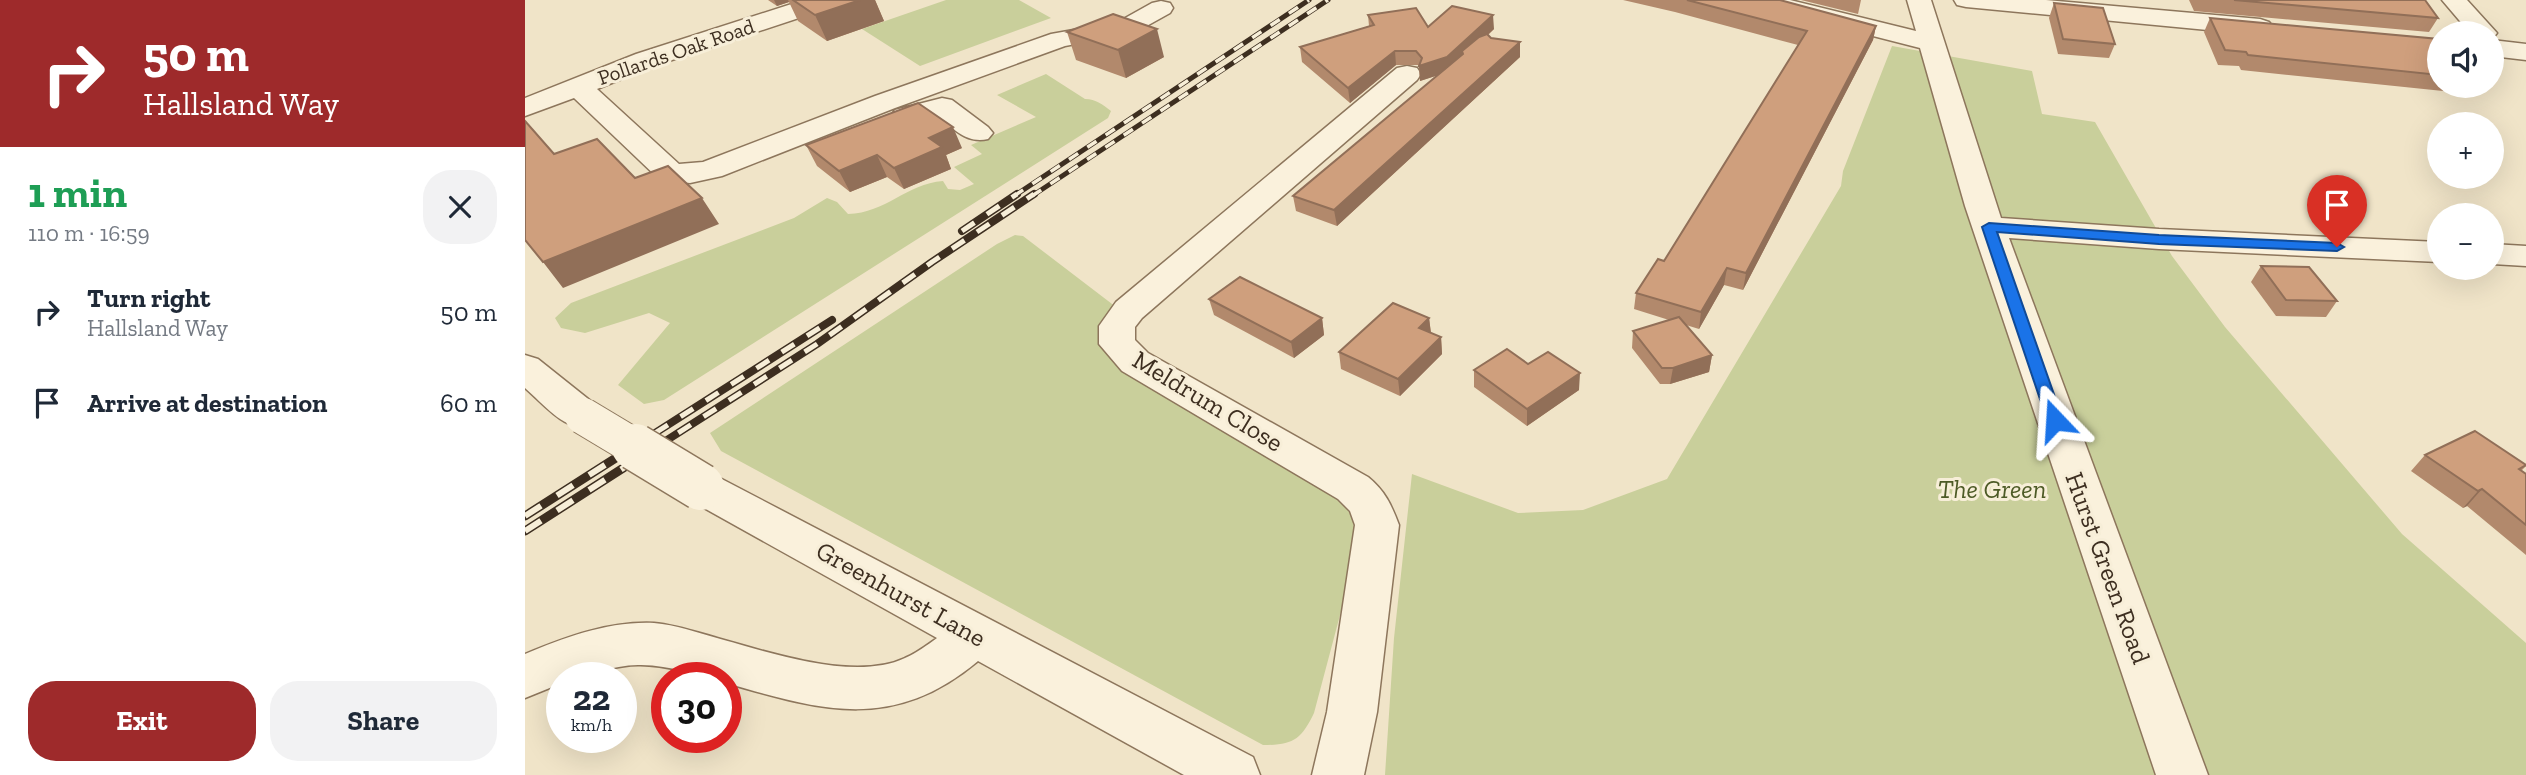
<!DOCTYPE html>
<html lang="en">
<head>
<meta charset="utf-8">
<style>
	:root { --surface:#fff; --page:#f2f2f3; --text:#1f2937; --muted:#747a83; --accent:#9e2a2b }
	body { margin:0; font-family:"Zilla Slab",serif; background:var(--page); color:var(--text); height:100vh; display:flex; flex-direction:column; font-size:26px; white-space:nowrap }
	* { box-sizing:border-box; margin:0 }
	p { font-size:23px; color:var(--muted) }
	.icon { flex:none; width:38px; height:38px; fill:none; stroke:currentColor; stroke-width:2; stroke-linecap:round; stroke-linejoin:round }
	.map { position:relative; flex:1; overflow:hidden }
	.side { display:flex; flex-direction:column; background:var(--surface); width:525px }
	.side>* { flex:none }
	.hud { background:#9e2a2b; color:#fff; overflow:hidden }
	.fabs { position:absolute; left:1902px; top:21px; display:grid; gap:14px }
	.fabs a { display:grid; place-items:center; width:77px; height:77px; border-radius:50%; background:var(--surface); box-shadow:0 7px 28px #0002; font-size:35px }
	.speed { position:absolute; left:21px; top:662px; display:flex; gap:14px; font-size:35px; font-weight:700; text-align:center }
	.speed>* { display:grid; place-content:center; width:91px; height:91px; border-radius:50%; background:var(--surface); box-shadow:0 7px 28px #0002; line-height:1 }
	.speed small { font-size:18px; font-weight:400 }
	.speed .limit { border:10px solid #d22; background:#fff; color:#111 }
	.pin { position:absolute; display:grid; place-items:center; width:60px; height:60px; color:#fff; margin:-72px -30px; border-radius:50% 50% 50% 0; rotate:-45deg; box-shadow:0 0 7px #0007 }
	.pin .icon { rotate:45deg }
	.me { position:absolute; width:77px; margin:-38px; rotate:340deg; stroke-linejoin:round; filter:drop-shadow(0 0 5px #0008) }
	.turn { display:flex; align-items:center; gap:24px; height:147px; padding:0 28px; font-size:32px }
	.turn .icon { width:91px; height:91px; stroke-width:2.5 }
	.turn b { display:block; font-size:49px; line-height:60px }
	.round { display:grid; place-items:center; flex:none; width:74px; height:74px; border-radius:28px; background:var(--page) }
	.head { display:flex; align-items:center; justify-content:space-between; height:119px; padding:0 28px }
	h1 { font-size:42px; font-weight:700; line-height:52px; color:#1e9e55 }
	.action { display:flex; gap:14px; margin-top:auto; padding:14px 28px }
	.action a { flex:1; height:80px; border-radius:28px; background:var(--accent); color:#fff; font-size:28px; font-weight:700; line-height:80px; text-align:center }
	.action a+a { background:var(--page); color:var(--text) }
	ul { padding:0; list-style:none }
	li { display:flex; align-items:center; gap:21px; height:91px; padding:0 28px }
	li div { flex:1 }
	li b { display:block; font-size:26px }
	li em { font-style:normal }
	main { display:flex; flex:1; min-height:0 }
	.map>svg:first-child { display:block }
	.green { fill:#c9cf9b }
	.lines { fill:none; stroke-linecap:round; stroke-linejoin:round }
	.minor-casing { stroke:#8d765c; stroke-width:3 }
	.minor { fill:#faf1dc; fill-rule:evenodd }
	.rail-far2-casing { stroke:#3d2e20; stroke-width:5 }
	.rail-far1-casing { stroke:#3d2e20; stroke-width:8 }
	.rail-casing { stroke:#3d2e20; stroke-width:9 }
	.rail-far2 { stroke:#f7eed8; stroke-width:3.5; stroke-dasharray:11; stroke-linecap:butt }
	.rail-far1 { stroke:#f7eed8; stroke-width:5; stroke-dasharray:15; stroke-linecap:butt }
	.rail { stroke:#f7eed8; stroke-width:6; stroke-dasharray:19; stroke-linecap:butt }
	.minor-bridge-far1-casing { stroke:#8d765c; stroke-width:38; stroke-linecap:butt }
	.minor-bridge-casing { stroke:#8d765c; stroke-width:49; stroke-linecap:butt }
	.minor-bridge-far1 { stroke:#faf1dc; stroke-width:36 }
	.minor-bridge { stroke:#faf1dc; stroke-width:46 }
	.wall { fill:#b2896c }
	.shaded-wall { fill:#916f58 }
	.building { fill:#cf9f7d; stroke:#916f58; stroke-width:2 }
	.route { fill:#1a73e8; stroke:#114b97; stroke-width:2 }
	.labels { text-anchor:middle; stroke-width:6; stroke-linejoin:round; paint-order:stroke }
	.far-street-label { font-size:21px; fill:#3d2e20; stroke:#f7eed8 }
	.street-label { font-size:26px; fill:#3d2e20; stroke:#f7eed8 }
	.park-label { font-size:26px; font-style:italic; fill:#4d5a26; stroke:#f7eed8 }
</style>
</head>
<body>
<main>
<section class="side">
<div class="hud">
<div class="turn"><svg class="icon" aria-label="right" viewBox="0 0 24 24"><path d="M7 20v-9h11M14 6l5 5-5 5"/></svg><div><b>50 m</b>Hallsland Way</div></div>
</div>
<div class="head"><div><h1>1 min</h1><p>110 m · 16:59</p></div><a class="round"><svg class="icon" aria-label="close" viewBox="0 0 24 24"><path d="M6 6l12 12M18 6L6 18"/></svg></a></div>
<ul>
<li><svg class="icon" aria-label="right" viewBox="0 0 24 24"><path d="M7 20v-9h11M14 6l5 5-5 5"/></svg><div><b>Turn right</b><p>Hallsland Way</p></div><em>50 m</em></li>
<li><svg class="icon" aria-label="arrive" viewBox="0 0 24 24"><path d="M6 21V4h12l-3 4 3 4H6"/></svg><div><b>Arrive at destination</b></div><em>60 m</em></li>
</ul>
<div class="action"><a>Exit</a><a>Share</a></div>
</section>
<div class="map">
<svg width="2001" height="775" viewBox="0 0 2001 775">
	<rect width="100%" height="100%" fill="#f0e4c8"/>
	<!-- green -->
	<path class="green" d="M 421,0 L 494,0 L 526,18 L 395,66 L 337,29 Z
		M 1367,46 L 1507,71 L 1517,114 L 1570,122 L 1647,256 L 1700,327 L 1877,534 L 2001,643 L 2001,775 L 860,775 L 869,638 L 887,474 L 993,513 L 1058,510 L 1142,479 L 1316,186 L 1318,171 Z
		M 521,74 L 560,99 C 571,99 578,105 586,111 L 583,118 L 139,400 L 119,404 L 93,385 L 145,323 L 124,313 L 60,333 L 36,328 L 30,318 L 46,303 L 269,218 L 302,198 L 312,202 L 323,214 C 361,213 381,184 418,181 L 423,189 L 435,190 L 449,184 L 429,167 L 457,154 L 446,145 L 511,117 L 472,95 Z
		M 490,235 L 498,236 L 591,307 L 623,377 L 639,396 L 816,496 L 828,520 L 832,551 L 789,713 C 776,740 768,745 738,745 L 196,451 L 185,433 L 472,244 Z"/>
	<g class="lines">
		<!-- minor casing -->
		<g class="minor-casing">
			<path id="minor" d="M 279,0 L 316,0 L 313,5 L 129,66 L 72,89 L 154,164 L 178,162 L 350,96 L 526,34 L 593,22 L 627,3 L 636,1 L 645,3 L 648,8 L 645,13 L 609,33 L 540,46 L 370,108 L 197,176 L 165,183 L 135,180 L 49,98 L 0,116 L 0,98 L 111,54 Z
				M 1224,0 L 1265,0 L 1391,31 L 1382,0 L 1406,0 L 1476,218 L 1634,229 L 1914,242 L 1914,262 L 1634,249 L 1484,238 L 1683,775 L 1631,775 L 1440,206 L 1395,48 L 1227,5 Z
				M 1429,0 L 1521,0 L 1735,19 L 1744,22 L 1748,27 L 1744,32 L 1735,35 L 1441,7 L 1432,5 Z
				M 1917,0 L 1942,0 L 1972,33 L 1967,39 L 1967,33 L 1945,33 Z
				M 1967,40 L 2001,44 L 2001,60 L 1967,56 Z
				M 882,66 L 892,68 L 896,74 L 892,80 L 617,318 L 610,327 L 610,340 L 623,353 L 843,477 C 860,491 866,504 874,525 L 852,712 L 839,775 L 787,775 L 802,712 L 830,525 L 825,511 L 813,499 L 597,371 L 574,344 L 574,326 L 591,302 L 872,68 Z
				M 417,98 L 427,100 L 463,127 L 468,133 L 463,139 C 442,144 429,129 414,117 C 398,123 386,126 370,122 L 366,116 L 370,110 Z
				M 1967,244 L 2001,246 L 2001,266 L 1967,264 Z
				M 0,355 L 13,359 L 72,406 L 78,416 L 72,426 C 42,435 22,407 0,388 Z
				M 176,471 L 191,476 L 728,757 L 735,775 L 659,775 L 453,661 C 368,732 298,711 201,683 L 201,677 C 171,677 144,664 113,665 C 87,665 63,677 37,677 L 37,683 L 0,698 L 0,654 C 41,637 84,621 129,623 C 151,625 171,632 192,638 C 243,652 329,682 380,658 C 392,653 402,645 412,638 L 161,498 L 155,487 L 161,476 Z"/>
		</g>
		<!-- minor -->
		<use href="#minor" class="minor"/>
		<!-- rail-far2 casing -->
		<g class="rail-far2-casing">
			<path id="rail-far2" d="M 489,196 L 784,0
				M 507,196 L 803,0"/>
		</g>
		<!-- rail-far1 casing -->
		<g class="rail-far1-casing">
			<path id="rail-far1" d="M 437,231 L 492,194
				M 105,449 L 307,320
				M 128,449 L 292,344 L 407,262 L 509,194"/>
		</g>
		<!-- rail casing -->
		<g class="rail-casing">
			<path id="rail" d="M 0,516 L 108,447
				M 0,531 L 131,447"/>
		</g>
		<!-- rail-far2 -->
		<use href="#rail-far2" class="rail-far2"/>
		<!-- rail-far1 -->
		<use href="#rail-far1" class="rail-far1"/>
		<!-- rail -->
		<use href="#rail" class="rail"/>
		<!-- minor-bridge-far1 casing -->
		<g class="minor-bridge-far1-casing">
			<path id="minor-bridge-far1" d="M 58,416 L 113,449"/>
		</g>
		<!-- minor-bridge casing -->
		<g class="minor-bridge-casing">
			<path id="minor-bridge" d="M 110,447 L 176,487"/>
		</g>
		<!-- minor-bridge-far1 -->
		<use href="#minor-bridge-far1" class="minor-bridge-far1"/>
		<!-- minor-bridge -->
		<use href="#minor-bridge" class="minor-bridge"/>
	</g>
	<!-- wall -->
	<path class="wall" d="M 243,0 L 350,0 L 359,21 L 302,41 L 273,21 L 264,2 L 252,6 Z
		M 1098,0 L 1255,0 L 1351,26 L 1348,40 L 1218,290 L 1199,285 L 1174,329 L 1161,325 L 1187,355 L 1184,372 L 1145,384 L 1135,384 L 1107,348 L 1108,331 L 1144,320 L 1109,309 L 1111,293 L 1139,261 L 1273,45 L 1150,12 Z
		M 1276,0 L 1336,0 L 1333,14 Z
		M 1664,0 L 1900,0 L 1913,18 L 1904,32 L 1669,11 Z
		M 1529,3 L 1590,44 L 1584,58 L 1533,54 L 1524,18 Z
		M 843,15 L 903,27 L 969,29 L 963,35 L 966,38 L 995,42 L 995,57 L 812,226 L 771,211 L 768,196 L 913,75 L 895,81 L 894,67 L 893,65 L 871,65 L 825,103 L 777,62 L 775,47 L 844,26 Z
		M 1685,18 L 1914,39 L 1914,86 L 1953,86 L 1947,94 L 1716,70 L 1714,66 L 1693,65 L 1679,32 Z
		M 542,32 L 639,57 L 601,78 L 551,60 Z
		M 281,145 L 437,148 L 421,155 L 426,169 L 379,189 L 362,177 L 325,192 L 292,166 Z
		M 1736,266 L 1812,301 L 1801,317 L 1751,316 L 1726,282 Z
		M 684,299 L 797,318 L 799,335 L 769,358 L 689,315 Z
		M 904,318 L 906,333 L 916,337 L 917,354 L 875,396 L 816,369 L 814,352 Z
		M 1003,364 L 1054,390 L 1002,426 L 949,387 L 949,370 Z
		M 1900,455 L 2001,466 L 1996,471 L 2001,474 L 2001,555 L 1942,506 L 1938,508 L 1886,471 Z"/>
	<!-- shaded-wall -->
	<path class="shaded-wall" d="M 249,0 L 263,0 L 264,2 L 252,6 Z
		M 335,0 L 350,0 L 359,21 L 302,41 L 290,15 Z
		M 968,15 L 969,29 L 938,57 L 937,51 L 937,59 L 923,72 L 895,81 L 894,66 Z
		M 1351,26 L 1348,40 L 1218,290 L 1221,273 Z
		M 632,29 L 639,57 L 601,78 L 593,50 Z
		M 995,42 L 995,57 L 812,226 L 809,210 Z
		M 870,51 L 871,65 L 825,103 L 823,88 Z
		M 428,127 L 437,148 L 421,155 L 426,169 L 379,189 L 369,168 L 404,138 Z
		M 352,155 L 362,177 L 325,192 L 314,171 Z
		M 177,198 L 194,224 L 38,288 L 18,262 Z
		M 1202,268 L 1199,285 L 1174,329 L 1176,312 Z
		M 797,318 L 799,335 L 769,358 L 766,342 Z
		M 904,318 L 906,334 L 894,328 Z
		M 916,337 L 917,354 L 875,396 L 873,379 Z
		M 1187,355 L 1184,372 L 1145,384 L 1148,368 Z
		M 1055,373 L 1054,390 L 1002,426 L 1002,409 Z
		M 1957,489 L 1942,506 L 1938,508 L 1953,491 Z"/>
	<!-- building -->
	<path class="building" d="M 268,0 L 335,0 L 290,15 Z
		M 1162,0 L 1255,0 L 1351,26 L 1221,273 L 1202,268 L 1176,312 L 1111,293 L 1133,259 L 1139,261 L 1282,31 Z
		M 1709,0 L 1900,0 L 1913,18 Z
		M 1529,3 L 1578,8 L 1590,44 L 1538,39 Z
		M 927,6 L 968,15 L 922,57 L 894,66 L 897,58 L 891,51 L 870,51 L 823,88 L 775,47 L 849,25 L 843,15 L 891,8 L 903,27 Z
		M 588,14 L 632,29 L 593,50 L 542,32 Z
		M 1685,18 L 1914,39 L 1914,75 L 1723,55 L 1721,52 L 1700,50 Z
		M 962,34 L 966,38 L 995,42 L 809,210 L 768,196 L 938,54 L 937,51 L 954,37 Z
		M 393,103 L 428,127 L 404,138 L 417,147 L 369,168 L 352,155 L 314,171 L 281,145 Z
		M 0,121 L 29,154 L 72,139 L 110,178 L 143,166 L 177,198 L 18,262 L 0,240 Z
		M 1736,266 L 1784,267 L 1812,301 L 1761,300 Z
		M 715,277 L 797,318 L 766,342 L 684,299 Z
		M 868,303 L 904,318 L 894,328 L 916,337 L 873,379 L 814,352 Z
		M 1154,317 L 1187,355 L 1148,368 L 1137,368 L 1108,331 Z
		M 982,349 L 1003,364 L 1023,352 L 1055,373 L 1002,409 L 949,370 Z
		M 1950,431 L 2001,465 L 1994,469 L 2001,474 L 2001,525 L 1957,489 L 1953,491 L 1900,455 Z"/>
	<!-- route -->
	<path class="route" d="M 1464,223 L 1634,235 L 1812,243 L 1819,247 L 1812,251 L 1634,244 L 1472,232 L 1538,420 L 1530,426 L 1522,420 L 1457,227 Z"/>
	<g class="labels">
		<!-- far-street labels -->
		<g class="far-street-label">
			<text transform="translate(151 52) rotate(-19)" y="7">Pollards Oak Road</text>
		</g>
		<!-- street labels -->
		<g class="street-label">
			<text transform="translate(683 401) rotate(31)" y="9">Meldrum Close</text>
			<text transform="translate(1583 568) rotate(70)" y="9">Hurst Green Road</text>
			<text transform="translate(376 594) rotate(29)" y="9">Greenhurst Lane</text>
		</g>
		<!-- park labels -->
		<g class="park-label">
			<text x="1467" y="498">The Green</text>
		</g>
	</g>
</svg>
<div class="fabs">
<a><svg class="icon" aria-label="sound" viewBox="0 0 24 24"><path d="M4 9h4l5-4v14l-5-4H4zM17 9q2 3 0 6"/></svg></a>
<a>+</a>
<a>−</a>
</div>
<div class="speed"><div>22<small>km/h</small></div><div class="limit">30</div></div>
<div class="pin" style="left:1812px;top:247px;background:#d93025"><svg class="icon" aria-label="arrive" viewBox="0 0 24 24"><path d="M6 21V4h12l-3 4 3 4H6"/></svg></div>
<svg class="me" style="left:1530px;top:420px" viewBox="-20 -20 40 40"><path d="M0-17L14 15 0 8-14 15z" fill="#1a73e8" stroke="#fff" stroke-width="4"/></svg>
</div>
</main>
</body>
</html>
